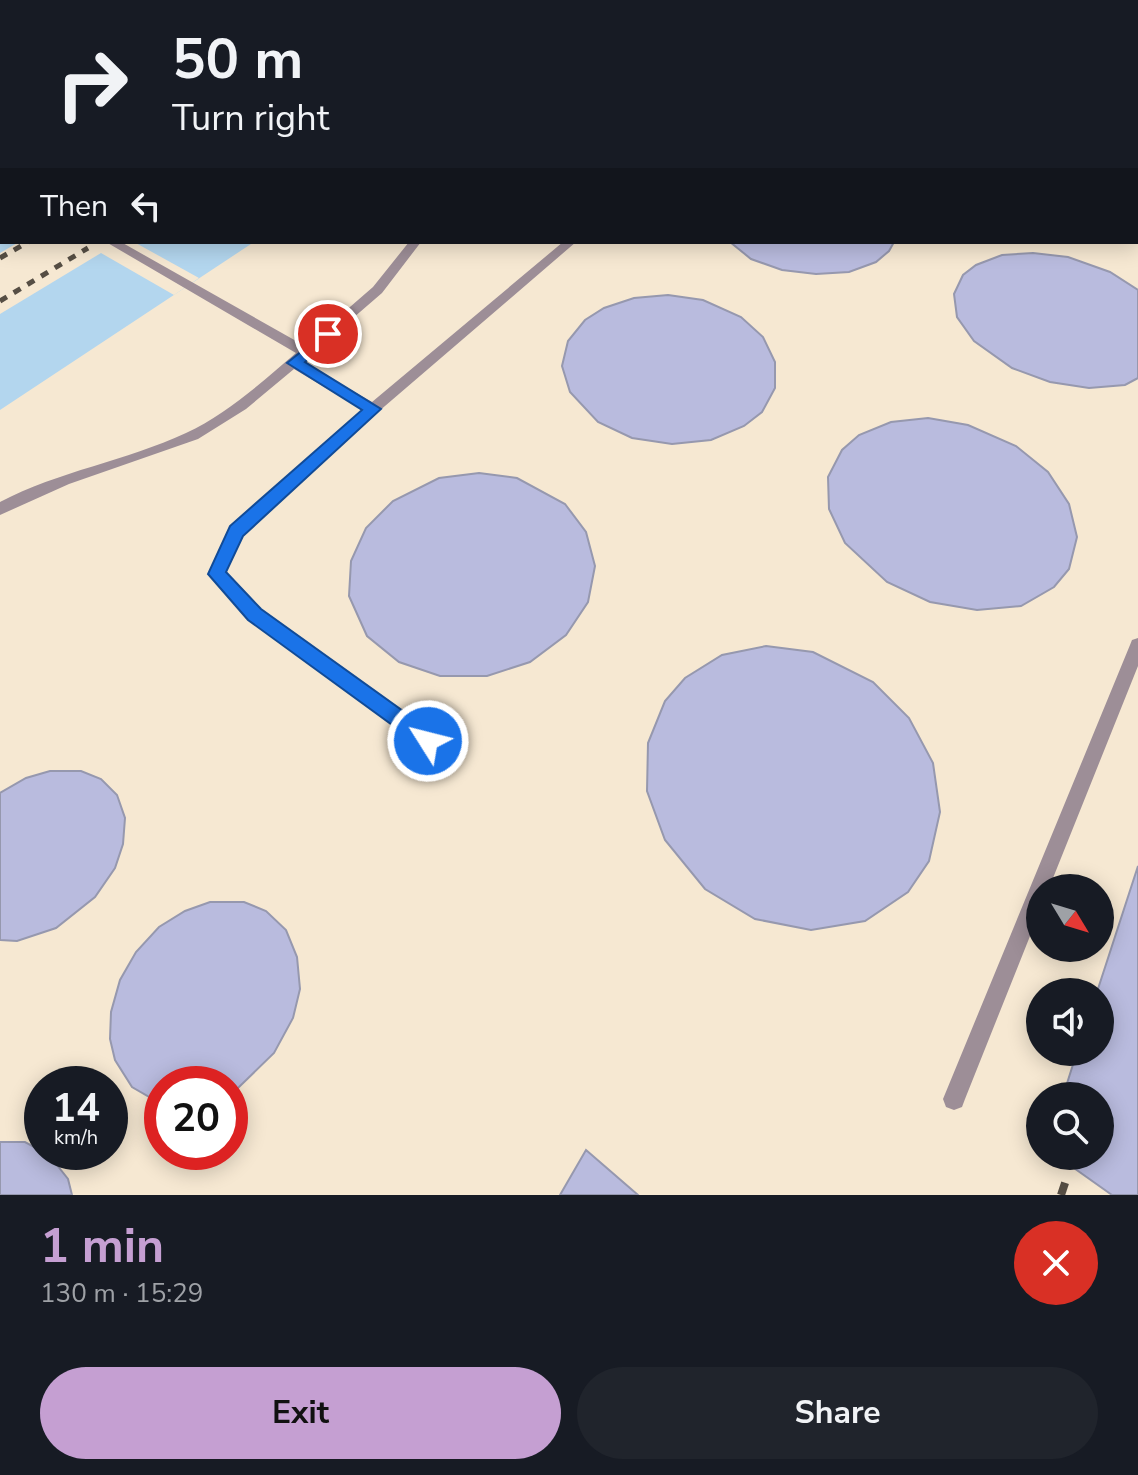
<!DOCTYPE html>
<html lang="en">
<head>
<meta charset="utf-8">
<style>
	:root { --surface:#171b24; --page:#20242c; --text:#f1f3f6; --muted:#9ea1a6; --accent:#c59fd2 }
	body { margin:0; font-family:"Nunito Sans",sans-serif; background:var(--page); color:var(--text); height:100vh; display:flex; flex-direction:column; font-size:30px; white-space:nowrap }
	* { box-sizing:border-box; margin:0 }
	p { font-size:26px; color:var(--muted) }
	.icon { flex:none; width:44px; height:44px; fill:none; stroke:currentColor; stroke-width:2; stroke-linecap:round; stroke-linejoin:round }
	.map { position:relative; height:1195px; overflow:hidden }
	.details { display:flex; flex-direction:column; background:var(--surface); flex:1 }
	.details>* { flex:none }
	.hud { position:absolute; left:0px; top:0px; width:1138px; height:244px; box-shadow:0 4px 20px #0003; background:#171b24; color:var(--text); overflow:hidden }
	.needle { width:52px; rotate:128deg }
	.controls { position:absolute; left:1026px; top:874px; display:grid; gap:16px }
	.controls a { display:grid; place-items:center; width:88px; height:88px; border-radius:50%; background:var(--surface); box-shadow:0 4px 20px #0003; font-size:40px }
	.speed { position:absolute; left:24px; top:1066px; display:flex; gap:16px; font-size:40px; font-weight:700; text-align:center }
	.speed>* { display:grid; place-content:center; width:104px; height:104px; border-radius:50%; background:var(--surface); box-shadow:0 4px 20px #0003; line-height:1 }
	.speed small { font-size:20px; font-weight:400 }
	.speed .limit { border:12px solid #d22; background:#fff; color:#111 }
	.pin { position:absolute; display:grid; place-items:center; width:68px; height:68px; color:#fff; margin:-34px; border:4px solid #fff; border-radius:50%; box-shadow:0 2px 8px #0007 }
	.me { position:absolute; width:88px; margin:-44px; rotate:306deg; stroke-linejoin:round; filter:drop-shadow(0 0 6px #0008) }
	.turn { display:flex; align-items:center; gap:28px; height:168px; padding:0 40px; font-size:36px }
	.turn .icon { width:104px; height:104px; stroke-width:2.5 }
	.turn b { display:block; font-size:56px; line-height:68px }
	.then { display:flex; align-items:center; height:76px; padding:0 40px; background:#0003; gap:16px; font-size:30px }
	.round { display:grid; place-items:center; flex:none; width:84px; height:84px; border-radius:42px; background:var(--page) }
	.summary { display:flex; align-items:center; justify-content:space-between; height:136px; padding:0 40px }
	h1 { font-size:48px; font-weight:700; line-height:60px; color:var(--accent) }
	.cta { display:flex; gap:16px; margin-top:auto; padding:16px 40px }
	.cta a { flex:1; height:92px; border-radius:48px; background:var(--accent); color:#111; font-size:32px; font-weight:700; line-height:92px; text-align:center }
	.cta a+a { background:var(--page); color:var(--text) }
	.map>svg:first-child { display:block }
	.water { fill:#b3d6ee }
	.pier { fill:#f6e8d2 }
	.building { fill:#b9bbde; stroke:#9698ae; stroke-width:2 }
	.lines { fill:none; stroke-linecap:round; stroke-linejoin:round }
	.lane { fill:#9d8e97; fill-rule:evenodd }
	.rail-far1 { stroke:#564e44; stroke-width:5; stroke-dasharray:8 8; stroke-linecap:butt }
	.rail { stroke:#564e44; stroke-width:8; stroke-dasharray:13 13; stroke-linecap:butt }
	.route { fill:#1a73e8; stroke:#114b97; stroke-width:2 }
</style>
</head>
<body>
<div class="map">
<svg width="1138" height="1195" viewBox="0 0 1138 1195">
	<rect width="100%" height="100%" fill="#f6e8d2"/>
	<!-- water -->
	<path class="water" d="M 0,0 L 621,0 L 2,2 L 2,242 L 254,242 L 0,410 Z"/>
	<!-- pier -->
	<path class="pier" d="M 19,242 L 134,242 L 199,278 L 174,295 L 101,253 L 0,314 L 0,253 Z"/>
	<!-- building -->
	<path class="building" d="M 730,242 L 894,242 L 889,251 L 876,262 L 849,272 L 816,274 L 782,270 L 751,259 Z
		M 1033,253 L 1068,257 L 1110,272 L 1138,290 L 1138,378 L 1125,385 L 1089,388 L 1050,382 L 1012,368 L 974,341 L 957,317 L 954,294 L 963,275 L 976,265 L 1002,255 Z
		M 668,295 L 703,300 L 741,317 L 763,337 L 775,362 L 775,388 L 762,412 L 744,426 L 711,440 L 672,444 L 632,438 L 598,422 L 570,392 L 562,366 L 568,341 L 585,320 L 604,308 L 634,298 Z
		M 928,418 L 968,425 L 1016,446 L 1048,472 L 1069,504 L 1077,537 L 1069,569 L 1054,587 L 1021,606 L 977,610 L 930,602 L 887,582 L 845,543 L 829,509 L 828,477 L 842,450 L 859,435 L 891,422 Z
		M 479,473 L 517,478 L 565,504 L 586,532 L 595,566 L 588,602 L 566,635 L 530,662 L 487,676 L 440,676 L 399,662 L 367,636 L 349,596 L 351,561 L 366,528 L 393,501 L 439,478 Z
		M 766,646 L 813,652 L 873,682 L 909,718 L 933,763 L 940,812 L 929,861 L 908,892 L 865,921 L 811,930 L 755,919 L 705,889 L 665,840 L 647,791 L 648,743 L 665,701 L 685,678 L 722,655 Z
		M 50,771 L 81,771 L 101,779 L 117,795 L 125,818 L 123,844 L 115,868 L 95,897 L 56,928 L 17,941 L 0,940 L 0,793 L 26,778 Z
		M 1138,866 L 1138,1195 L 1112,1195 L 1057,1156 L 1100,1156 L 1100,1096 L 1063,1096 L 1077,1052 L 1100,1052 L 1100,992 L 1097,992 Z
		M 210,902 L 244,902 L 266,911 L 286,930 L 297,957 L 300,989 L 293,1018 L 274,1053 L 237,1089 L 230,1092 L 230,1084 L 162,1084 L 162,1103 L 158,1102 L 132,1087 L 115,1060 L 110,1039 L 111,1012 L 120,980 L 136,952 L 159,927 L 185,911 Z
		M 0,1142 L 25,1142 L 49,1155 L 68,1179 L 72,1195 L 0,1195 Z
		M 586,1150 L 638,1195 L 560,1195 Z"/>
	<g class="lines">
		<!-- lane -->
		<path class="lane" d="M 717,0 L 727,0 L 728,2 L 718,2 Z
			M 890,0 L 901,0 L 902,2 L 891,2 Z
			M 997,0 L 1008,0 L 1009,2 L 998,2 Z
			M 1136,58 L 1138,59 L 1138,65 L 1136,64 Z
			M 1136,116 L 1138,116 L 1138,123 L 1136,123 Z
			M 1136,195 L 1138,195 L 1138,202 L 1136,202 Z
			M 1136,219 L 1138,219 L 1138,225 L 1136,225 Z
			M 106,242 L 121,242 L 305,346 L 373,287 L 409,242 L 421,242 L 382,293 L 302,362 L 372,402 L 563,242 L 576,242 L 378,412 L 242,535 L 226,573 L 261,610 L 434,735 L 437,741 L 434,747 L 428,749 L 422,747 L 249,620 L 209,574 L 231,527 L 363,410 L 294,369 L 246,409 L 198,439 L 69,484 L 0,515 L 0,502 C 59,471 126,461 186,433 C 227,414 262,382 296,353 Z
			M 1138,638 L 1138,666 L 1049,888 L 1040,888 L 1040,911 L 965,1099 L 962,1107 L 954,1110 L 946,1107 L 943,1099 L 1130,645 L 1132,640 Z"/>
		<!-- rail-far1 -->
		<path class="rail-far1" d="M 0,258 L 28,242
			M 0,301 L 88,248"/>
		<!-- rail -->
		<path class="rail" d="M 1061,1195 L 1069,1171"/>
	</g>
	<!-- route -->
	<path class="route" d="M 328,330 L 335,334 L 333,338 L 305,362 L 381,409 L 243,536 L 226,572 L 261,609 L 435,734 L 438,741 L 435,748 L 428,751 L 248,620 L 208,574 L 230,526 L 362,410 L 287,363 Z"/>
</svg>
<div class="controls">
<a><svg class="needle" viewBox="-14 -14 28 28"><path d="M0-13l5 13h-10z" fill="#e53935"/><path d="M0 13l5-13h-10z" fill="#9ea1a6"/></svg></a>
<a><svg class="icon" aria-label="sound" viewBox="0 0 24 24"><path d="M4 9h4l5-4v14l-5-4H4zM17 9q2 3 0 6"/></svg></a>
<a><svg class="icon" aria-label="search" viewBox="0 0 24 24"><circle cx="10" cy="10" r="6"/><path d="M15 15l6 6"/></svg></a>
</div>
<div class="speed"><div>14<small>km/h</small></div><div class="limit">20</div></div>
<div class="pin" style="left:328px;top:334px;background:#d93025"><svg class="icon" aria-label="arrive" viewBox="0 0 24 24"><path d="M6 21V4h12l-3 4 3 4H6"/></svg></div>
<svg class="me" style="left:428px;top:741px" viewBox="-20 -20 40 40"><circle r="17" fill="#1a73e8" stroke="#fff" stroke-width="3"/><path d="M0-11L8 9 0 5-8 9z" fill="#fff"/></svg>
<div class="hud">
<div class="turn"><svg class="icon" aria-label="right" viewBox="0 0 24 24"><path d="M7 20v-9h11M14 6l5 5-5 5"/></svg><div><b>50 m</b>Turn right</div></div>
<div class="then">Then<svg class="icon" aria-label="left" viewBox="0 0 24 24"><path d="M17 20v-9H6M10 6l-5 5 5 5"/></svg></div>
</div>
</div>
<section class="details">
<div class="summary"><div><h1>1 min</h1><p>130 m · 15:29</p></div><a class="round" style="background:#d93025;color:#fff"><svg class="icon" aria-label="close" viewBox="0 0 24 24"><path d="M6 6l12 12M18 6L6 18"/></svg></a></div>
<div class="cta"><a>Exit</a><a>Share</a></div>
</section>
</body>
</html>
